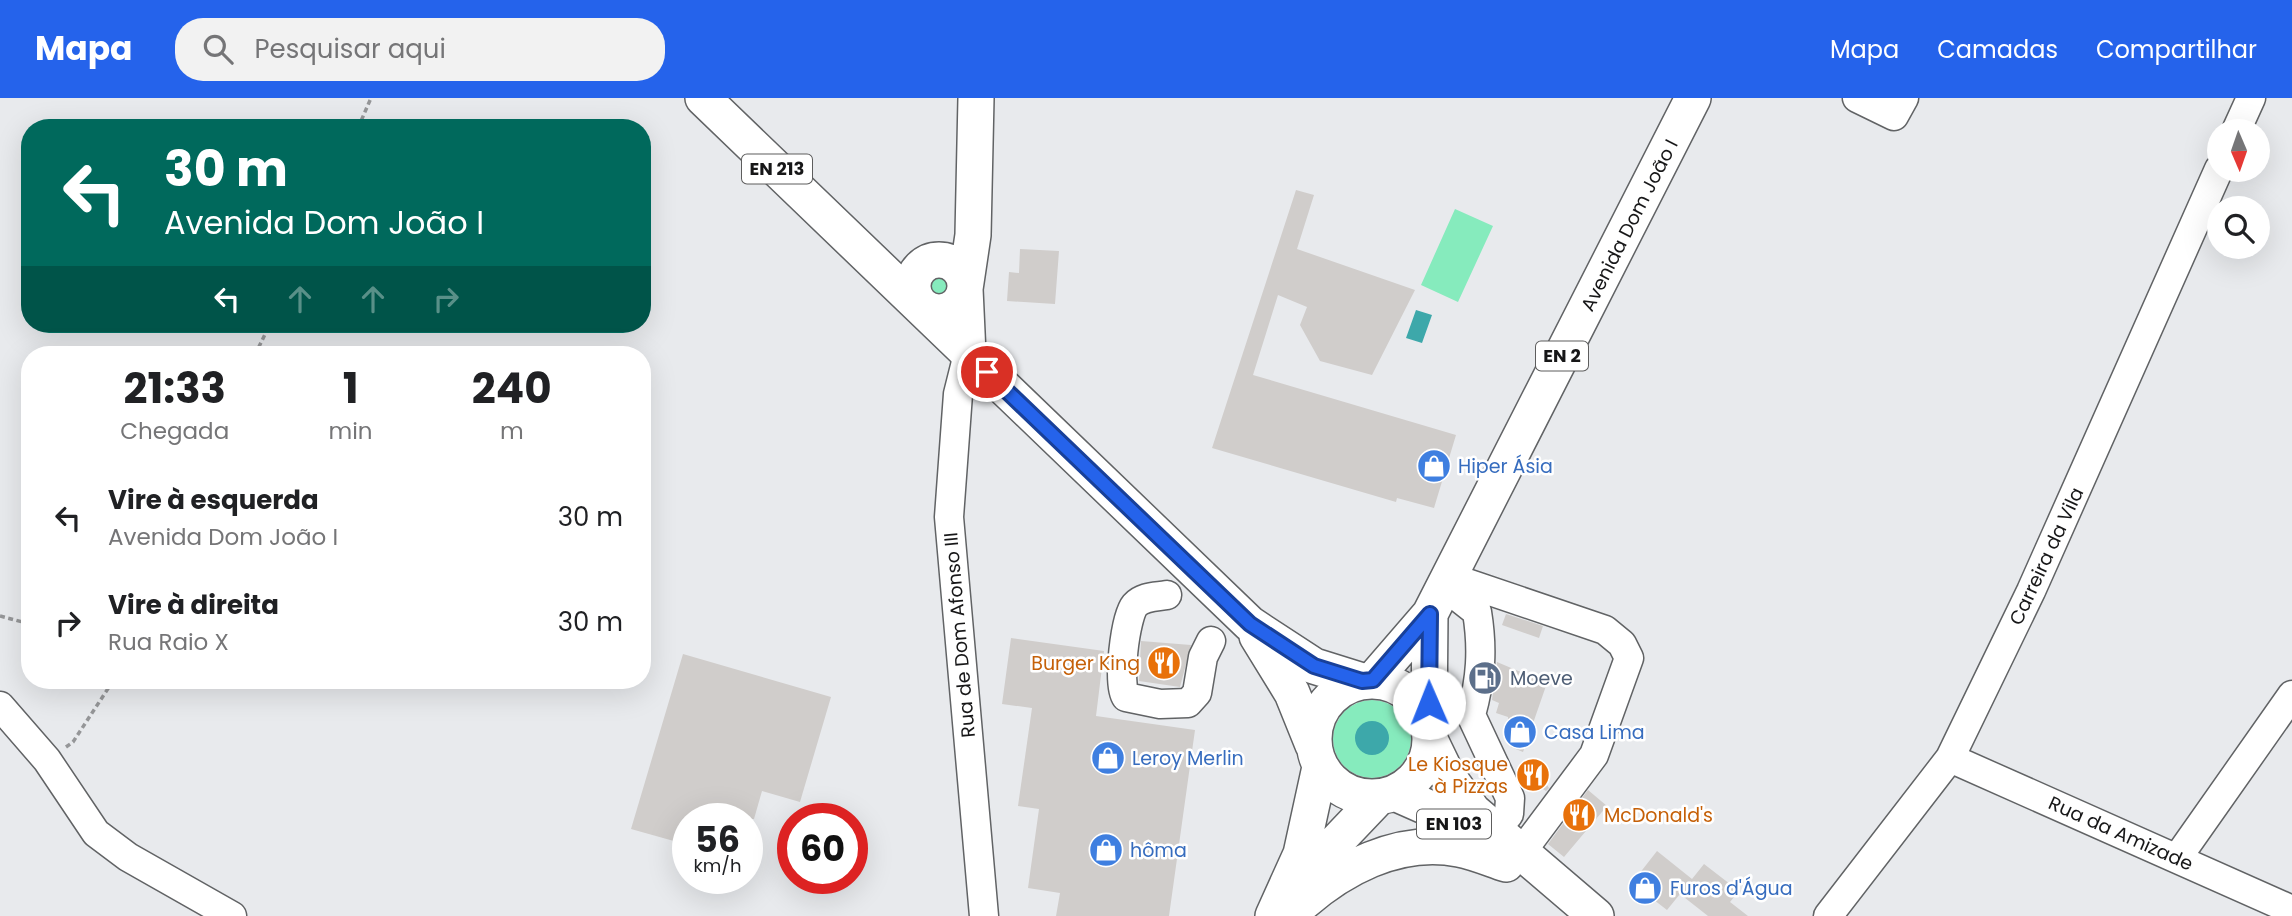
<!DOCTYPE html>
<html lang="pt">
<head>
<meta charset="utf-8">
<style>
	:root { --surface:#fff; --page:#f2f2f2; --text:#202124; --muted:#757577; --accent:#2563eb }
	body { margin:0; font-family:Poppins,sans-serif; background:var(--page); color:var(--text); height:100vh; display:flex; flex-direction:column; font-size:26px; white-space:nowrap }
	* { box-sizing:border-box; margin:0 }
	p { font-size:23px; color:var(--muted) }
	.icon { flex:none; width:38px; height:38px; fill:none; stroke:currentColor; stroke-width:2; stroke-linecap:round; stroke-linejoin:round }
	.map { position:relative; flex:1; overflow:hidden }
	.panel { position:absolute; left:21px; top:248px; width:630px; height:343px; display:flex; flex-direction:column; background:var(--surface); border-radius:28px; box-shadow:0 7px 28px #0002 }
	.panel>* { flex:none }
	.banner { position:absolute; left:21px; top:21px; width:630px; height:214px; border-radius:28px; box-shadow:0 7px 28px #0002; background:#00695c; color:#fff; overflow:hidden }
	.needle { width:46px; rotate:178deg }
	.buttons { position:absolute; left:2207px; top:21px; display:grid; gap:14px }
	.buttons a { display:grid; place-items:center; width:63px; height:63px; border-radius:50%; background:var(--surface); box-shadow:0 7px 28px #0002; font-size:35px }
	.speed { position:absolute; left:672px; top:705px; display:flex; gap:14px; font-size:35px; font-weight:700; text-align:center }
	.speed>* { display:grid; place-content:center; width:91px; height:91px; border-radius:50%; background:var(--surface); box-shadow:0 7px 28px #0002; line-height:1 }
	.speed small { font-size:18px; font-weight:400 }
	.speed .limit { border:10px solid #d22; background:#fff; color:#111 }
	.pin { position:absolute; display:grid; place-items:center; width:60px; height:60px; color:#fff; margin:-30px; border:4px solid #fff; border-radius:50%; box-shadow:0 2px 7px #0007 }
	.me { position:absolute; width:77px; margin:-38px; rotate:359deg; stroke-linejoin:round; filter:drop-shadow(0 0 5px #0008) }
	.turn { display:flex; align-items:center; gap:24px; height:147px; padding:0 28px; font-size:32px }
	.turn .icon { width:91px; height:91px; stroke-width:2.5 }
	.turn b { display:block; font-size:49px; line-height:60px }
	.lanes { display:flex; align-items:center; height:66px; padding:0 28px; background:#0003; justify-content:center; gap:35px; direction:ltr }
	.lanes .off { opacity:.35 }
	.eta { display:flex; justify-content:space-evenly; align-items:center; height:119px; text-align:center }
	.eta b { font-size:42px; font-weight:700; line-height:49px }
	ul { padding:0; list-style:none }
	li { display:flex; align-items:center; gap:21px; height:105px; padding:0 28px }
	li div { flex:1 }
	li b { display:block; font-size:26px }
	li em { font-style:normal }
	header { display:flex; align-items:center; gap:42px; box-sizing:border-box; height:98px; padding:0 35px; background:var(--accent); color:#fff }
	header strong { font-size:33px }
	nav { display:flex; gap:38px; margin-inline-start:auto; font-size:24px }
	.search { width:490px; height:63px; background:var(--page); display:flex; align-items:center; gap:18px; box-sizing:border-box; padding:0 24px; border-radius:28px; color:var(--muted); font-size:26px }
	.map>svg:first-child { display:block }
	.green { fill:#86ebbd }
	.water { fill:#3da8aa }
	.building { fill:#d0cdcb }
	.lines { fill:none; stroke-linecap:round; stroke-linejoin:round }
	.minor-casing { stroke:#616365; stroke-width:31 }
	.major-casing { stroke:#616365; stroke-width:38 }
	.path { stroke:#959698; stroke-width:3.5; stroke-dasharray:5 3.5; stroke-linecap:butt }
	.minor { stroke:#fff; stroke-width:28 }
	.major { stroke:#fff; stroke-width:35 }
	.route-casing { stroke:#184099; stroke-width:18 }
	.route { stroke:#2563eb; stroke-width:12 }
	.labels { text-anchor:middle; stroke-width:5; stroke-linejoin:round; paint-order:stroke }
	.shield { fill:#fff; stroke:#5d5d5d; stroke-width:2 }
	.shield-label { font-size:18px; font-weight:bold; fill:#171718 }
	.street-label { font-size:19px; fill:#171718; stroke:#fff }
	.shop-label { font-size:19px; fill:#366cbe; stroke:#fff; text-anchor:start }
	.food-label { font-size:19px; fill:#c56008; stroke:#fff; text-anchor:end }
	.service-label { font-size:19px; fill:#4e5e75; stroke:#fff; text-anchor:start }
</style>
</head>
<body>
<header>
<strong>Mapa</strong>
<div class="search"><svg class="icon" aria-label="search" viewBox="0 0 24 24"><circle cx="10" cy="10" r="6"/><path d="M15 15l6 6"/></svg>Pesquisar aqui</div>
<nav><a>Mapa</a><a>Camadas</a><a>Compartilhar</a></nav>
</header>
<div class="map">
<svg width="2292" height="818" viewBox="0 0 2292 818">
	<rect width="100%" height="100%" fill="#e8eaed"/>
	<!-- green -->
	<path class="green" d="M 1455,111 L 1493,128 L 1458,204 L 1421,187 Z
		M 935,173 L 951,177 L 951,202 L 940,207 L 921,189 L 926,178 Z
		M1333 641a39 39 0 1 1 78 0a39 39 0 1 1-78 0Z"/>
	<!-- water -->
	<path class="water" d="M 1416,212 L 1432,217 L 1422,245 L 1406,240 Z
		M1355 640a17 17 0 1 1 34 0a17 17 0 1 1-34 0Z"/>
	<!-- building -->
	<path class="building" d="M 1296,92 L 1314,97 L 1297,151 L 1415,192 L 1372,277 L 1320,263 L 1300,227 L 1307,209 L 1278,197 L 1253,277 L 1456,337 L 1434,410 L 1397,400 L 1396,404 L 1212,350 Z
		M 1020,151 L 1059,153 L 1055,206 L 1007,203 L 1009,174 L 1019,175 Z
		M 1506,516 L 1543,528 L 1539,540 L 1502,527 Z
		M 1011,540 L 1104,553 L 1096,618 L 1195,632 L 1169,818 L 1056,818 L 1060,795 L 1028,790 L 1039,711 L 1018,708 L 1032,610 L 1002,606 Z
		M 1141,543 L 1191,547 L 1180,589 L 1139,583 Z
		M 683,556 L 831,599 L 800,704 L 762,693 L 754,721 L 688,721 L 688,747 L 631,731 Z
		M 1497,564 L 1547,585 L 1523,654 L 1511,649 L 1508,619 L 1496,615 L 1499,605 L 1492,602 Z
		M 1531,660 L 1549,690 L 1546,693 L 1526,680 Z
		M 1588,692 L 1607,708 L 1564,759 L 1548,746 Z
		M 1657,753 L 1692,781 L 1704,766 L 1739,793 L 1730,804 L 1748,818 L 1708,818 L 1680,796 L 1667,812 L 1632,785 Z"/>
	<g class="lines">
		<!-- minor casing -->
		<g class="minor-casing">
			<path id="minor" d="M 1857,0 L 1894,18 L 1904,0
				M 2236,33 L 2251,0
				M 968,256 L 958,296 L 949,419 L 984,818
				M 1449,479 L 1605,532 L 1622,546 L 1629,560 L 1594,657 L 1520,756
				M 1444,488 L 1477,514 C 1483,551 1481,581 1471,617 L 1510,700 L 1509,716 L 1494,734
				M 1167,497 C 1156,499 1143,498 1135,507 C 1125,519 1117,587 1126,599 L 1160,606 L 1188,605 L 1197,595 L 1203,559 L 1211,543
				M 0,608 L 47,662 L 96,735 L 128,759 L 232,818
				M 1950,660 L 2292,812
				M 2178,759 L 2292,597
				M 1828,818 L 1950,660 L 2031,493 L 2219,71"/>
		</g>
		<!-- major casing -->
		<g class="major-casing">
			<path id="major" d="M 703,0 L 1250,526 L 1314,568 L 1362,583
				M913 188a26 26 0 1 1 52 0a26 26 0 1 1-52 0Z
				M 968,256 L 965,191 L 973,137 L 976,0
				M 1257,538 L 1292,595 L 1313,647
				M 1373,582 L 1430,516 L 1693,0
				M1314 641a58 58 0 1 1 116 0a58 58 0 1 1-116 0Z
				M 1429,625 L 1430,516
				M 1431,644 L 1447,677 L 1473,713 L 1596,818
				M 1395,695 L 1438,714 L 1487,751
				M 1305,791 L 1319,762 L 1379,699
				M 1296,811 C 1339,771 1398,739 1459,751 C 1475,754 1491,761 1506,766
				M 1273,818 L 1301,756 L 1320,669"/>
		</g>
		<!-- path -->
		<path class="path" d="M 358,30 L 371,0
			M 255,257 L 270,226
			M 0,518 L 30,526
			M 66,649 L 73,644 L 113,583"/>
		<!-- minor -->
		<use href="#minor" class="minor"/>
		<!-- major -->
		<use href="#major" class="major"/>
	</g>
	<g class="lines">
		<!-- route casing -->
		<g class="route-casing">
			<path id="route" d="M 987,274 L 1250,526 L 1314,568 L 1362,583 L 1373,582 L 1430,516 L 1429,605"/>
		</g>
		<!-- route -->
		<use href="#route" class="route"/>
	</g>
	<!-- icons -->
	<defs>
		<g id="shop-disc" transform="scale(1.75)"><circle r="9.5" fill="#3f7fe0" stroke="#fff"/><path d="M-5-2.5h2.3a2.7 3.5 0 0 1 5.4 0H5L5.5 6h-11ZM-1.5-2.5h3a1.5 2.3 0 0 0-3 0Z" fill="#fff"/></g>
		<g id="restaurant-disc" transform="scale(1.75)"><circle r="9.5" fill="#e8710a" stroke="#fff"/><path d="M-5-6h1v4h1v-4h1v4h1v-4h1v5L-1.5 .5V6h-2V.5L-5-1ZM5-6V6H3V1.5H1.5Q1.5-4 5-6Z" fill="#fff"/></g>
		<g id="fuel-disc" transform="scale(1.75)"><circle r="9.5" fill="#5c6f8a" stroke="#fff"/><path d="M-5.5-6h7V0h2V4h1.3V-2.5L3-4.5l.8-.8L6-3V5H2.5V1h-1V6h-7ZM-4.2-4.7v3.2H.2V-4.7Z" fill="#fff"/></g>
	</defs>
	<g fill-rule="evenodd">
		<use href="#shop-disc" x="1434" y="368"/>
		<use href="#restaurant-disc" x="1164" y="565"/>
		<use href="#fuel-disc" x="1485" y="580"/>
		<use href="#shop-disc" x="1520" y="634"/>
		<use href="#shop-disc" x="1108" y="660"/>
		<use href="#restaurant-disc" x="1533" y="677"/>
		<use href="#restaurant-disc" x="1579" y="717"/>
		<use href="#shop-disc" x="1106" y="752"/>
		<use href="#shop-disc" x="1645" y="790"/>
	</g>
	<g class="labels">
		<!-- shield labels -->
		<g class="shield">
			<rect x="742" y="56.5" width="70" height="29" rx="5"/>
			<rect x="1536" y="243.5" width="52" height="29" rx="5"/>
			<rect x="1417" y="711.5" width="74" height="29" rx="5"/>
		</g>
		<g class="shield-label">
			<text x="777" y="77">EN 213</text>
			<text x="1562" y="264">EN 2</text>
			<text x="1454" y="732">EN 103</text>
		</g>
		<!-- street labels -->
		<g class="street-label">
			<text transform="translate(1629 127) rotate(-63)" y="7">Avenida Dom João I</text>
			<text transform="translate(2046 458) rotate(-65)" y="7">Carreira da Vila</text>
			<text transform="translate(959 537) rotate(-95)" y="7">Rua de Dom Afonso III</text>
			<text transform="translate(2121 735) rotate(24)" y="7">Rua da Amizade</text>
		</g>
		<!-- shop labels -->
		<g class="shop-label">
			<text x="1458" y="375">Hiper Ásia</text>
			<text x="1544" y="641">Casa Lima</text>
			<text x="1132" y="667">Leroy Merlin</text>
			<text x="1130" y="759">hôma</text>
			<text x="1670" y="797">Furos d'Água</text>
		</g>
		<!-- food labels -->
		<g class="food-label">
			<text x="1140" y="572">Burger King</text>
			<text x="1508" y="673">Le Kiosque<tspan x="1508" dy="22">à Pizzas</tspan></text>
			<text x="1604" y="724" text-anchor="start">McDonald's</text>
		</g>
		<!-- service labels -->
		<g class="service-label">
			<text x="1510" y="587">Moeve</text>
		</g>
	</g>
</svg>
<div class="buttons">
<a><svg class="needle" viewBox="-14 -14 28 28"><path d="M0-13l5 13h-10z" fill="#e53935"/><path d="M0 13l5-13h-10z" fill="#757577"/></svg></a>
<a><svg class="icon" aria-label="search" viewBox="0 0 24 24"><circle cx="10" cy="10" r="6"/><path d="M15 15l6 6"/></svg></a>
</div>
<div class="speed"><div>56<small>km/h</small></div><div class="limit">60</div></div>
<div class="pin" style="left:987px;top:274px;background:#d93025"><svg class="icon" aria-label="arrive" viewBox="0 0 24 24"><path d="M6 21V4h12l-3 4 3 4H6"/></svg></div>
<svg class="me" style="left:1429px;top:605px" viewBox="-20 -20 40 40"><circle r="19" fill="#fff"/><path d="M0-13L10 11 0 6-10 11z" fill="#2563eb"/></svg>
<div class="banner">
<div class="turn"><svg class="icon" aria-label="left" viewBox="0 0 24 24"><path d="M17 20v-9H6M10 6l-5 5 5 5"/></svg><div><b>30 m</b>Avenida Dom João I</div></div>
<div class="lanes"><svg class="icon" aria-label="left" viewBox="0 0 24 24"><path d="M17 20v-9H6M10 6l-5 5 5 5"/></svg><svg class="icon off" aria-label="ahead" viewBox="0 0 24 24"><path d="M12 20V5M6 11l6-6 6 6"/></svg><svg class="icon off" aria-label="ahead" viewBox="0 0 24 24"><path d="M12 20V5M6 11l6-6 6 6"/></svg><svg class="icon off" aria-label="right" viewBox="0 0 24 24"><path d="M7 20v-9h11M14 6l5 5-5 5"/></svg></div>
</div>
<section class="panel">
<div class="eta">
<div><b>21:33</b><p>Chegada</p></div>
<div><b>1</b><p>min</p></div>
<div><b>240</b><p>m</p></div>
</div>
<ul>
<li><svg class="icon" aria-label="left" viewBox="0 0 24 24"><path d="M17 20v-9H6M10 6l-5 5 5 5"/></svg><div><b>Vire à esquerda</b><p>Avenida Dom João I</p></div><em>30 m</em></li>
<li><svg class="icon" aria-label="right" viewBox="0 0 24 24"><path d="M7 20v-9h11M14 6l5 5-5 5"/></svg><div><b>Vire à direita</b><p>Rua Raio X</p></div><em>30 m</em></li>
</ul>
</section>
</div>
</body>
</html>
